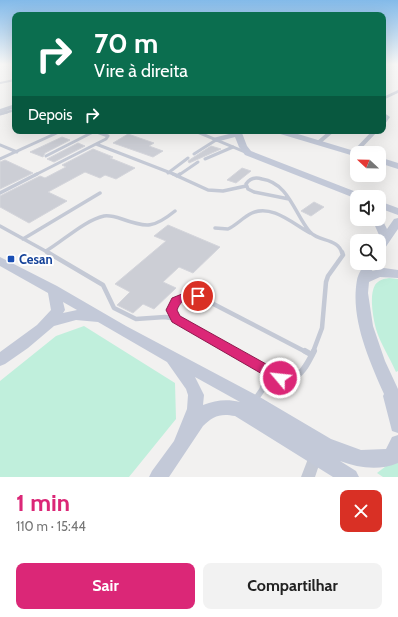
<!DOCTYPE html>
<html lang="pt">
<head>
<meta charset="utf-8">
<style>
	:root { --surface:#fff; --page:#f2f2f2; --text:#222; --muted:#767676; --accent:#db2777 }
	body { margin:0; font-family:Cabin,sans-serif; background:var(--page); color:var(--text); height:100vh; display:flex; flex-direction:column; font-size:15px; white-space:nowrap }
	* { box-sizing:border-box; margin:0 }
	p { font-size:13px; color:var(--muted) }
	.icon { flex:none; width:22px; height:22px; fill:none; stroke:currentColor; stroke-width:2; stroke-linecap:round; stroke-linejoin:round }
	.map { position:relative; height:477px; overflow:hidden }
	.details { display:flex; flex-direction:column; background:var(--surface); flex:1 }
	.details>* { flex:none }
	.banner { position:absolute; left:12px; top:12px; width:374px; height:122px; border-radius:8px; box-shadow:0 4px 16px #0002; background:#0b6e4f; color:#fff; overflow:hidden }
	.needle { width:26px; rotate:292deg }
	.controls { position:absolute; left:350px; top:146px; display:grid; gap:8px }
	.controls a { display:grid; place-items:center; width:36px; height:36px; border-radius:8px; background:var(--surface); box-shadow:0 4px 16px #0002; font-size:20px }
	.pin { position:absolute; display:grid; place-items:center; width:34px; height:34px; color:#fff; margin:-17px; border:2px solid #fff; border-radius:50%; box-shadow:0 1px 4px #0007 }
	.me { position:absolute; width:44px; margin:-22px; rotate:298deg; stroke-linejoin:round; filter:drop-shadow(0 0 3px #0008) }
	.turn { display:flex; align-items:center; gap:14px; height:84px; padding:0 16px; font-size:18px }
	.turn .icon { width:52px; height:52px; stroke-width:2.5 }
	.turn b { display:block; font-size:28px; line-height:34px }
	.then { display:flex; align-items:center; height:38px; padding:0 16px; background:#0003; gap:8px; font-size:15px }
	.round { display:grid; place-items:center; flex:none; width:42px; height:42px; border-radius:8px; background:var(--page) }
	.overview { display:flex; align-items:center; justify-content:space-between; height:68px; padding:0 16px }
	h1 { font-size:24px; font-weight:800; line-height:30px; color:var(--accent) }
	.primary-button { display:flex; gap:8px; margin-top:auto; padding:8px 16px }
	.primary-button a { flex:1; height:46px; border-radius:8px; background:var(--accent); color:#fff; font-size:16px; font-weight:800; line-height:46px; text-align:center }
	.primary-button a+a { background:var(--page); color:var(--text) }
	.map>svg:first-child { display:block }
	.green { fill:#c0efdc }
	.building { fill:#ccced5; stroke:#d4d5db }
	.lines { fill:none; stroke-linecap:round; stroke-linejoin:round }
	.lane-far4 { stroke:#c4c9d5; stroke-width:2.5 }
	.lane-far3 { stroke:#c4c9d5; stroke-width:3 }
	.lane-far2 { stroke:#c4c9d5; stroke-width:3.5 }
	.lane-far1 { stroke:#c4c9d5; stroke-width:4.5 }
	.lane { stroke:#c4c9d5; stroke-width:6 }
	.street { fill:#c4c9d5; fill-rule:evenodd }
	.secondary { fill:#c3c9d8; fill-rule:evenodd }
	.route { fill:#db2777; stroke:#8e194d }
	.transit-dot { fill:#1a4fb4; stroke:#fff; stroke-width:1.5 }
	.labels { text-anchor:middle; stroke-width:4; stroke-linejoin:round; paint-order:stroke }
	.transit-label { font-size:13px; font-weight:bold; fill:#164399; stroke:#fff; text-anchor:start }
</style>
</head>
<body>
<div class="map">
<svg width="398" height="477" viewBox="0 0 398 477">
	<rect width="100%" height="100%" fill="#f2f1f0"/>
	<!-- green -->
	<path class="green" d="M 389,278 L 398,279 L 398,371 L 396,372 C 390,358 380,343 376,329 C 373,318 369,295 375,285 C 379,280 383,279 389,278 Z
		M 84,326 L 175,383 L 176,419 L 129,477 L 0,477 L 0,381 L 56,336 Z
		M 398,457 L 398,477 L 383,477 L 377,473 Z"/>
	<!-- building -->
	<path class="building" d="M 128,134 L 154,143 L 149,146 L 163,151 L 153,157 L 113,143 Z
		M 62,137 L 70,140 L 45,153 L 43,157 L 30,152 Z
		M 78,143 L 85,146 L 54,162 L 47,159 Z
		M 211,146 L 221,149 L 189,163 L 188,161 L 194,157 Z
		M 93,149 L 113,157 L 110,158 L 135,168 L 116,179 L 105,175 L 100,178 L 85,172 L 48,192 L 67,201 L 29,223 L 0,207 L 0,196 L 40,176 L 45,178 L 66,167 L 62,165 Z
		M 5,160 L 33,173 L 0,189 L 0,162 Z
		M 242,168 L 251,171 L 236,183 L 227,180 Z
		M 314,202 L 324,207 L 311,216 L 301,211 Z
		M 168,225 L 220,247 L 193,273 L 179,267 L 163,282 L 176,288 L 154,309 L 143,304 L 133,313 L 117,305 L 130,292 L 115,284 L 166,241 L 154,236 Z"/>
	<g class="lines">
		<!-- lane-far4 -->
		<path class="lane-far4" d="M 3,113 L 15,110"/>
		<!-- lane-far3 -->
		<path class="lane-far3" d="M 0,114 L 7,112
			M 94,131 L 108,136 L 106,139 L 96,144
			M 0,145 L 17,152
			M 194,154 L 216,140
			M 46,156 L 95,131
			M 0,159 L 61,131
			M 205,159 L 233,147
			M 168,173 L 188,158
			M 35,175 L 96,144 L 176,175
			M 179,175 L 198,162"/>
		<!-- lane-far2 -->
		<path class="lane-far2" d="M 173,174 L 208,190 L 223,191 L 246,186
			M 177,176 L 180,174
			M 0,193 L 37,174
			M 289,199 L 254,192 L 248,189 L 246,184 C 250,178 256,177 262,179 C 289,183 295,215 310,232 C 319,242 338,238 342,253
			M 0,226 L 49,253
			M 215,228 L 228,229 C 237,225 243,217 252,213 C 272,204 293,224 310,233
			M 23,239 L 100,193
			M 46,251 C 63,241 85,220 104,216 C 110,215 116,217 122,219 C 147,228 154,228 175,211"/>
		<!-- lane-far1 -->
		<path class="lane-far1" d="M 47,252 L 103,285 L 114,308 L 136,319 L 165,317 L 176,319 L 234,352
			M 176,319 L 171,310 C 175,297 186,295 198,296 L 306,352
			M 313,352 L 322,328 L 326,282 L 328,276 L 343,255 L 342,252"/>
		<!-- lane -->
		<path class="lane" d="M 232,351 L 269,372
			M 305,351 L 312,355
			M 255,400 L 262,390 L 269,372 C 295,386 302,375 314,351"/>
		<!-- street -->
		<path class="street" d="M 14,79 L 15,81 L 0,84 L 0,82 Z
			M 398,90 L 398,93 L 383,100 L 383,97 Z
			M 15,104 L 15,108 L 0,113 L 0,109 Z
			M 383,112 L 390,117 L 385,124 L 383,125 L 384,117 Z
			M 191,131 L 199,131 L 251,153 L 250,154 L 246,154 Z
			M 329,131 L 335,131 L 320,144 L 316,144 L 316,142 Z
			M 372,131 L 378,131 L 356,154 L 352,154 L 352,152 Z
			M 316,450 L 321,451 L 322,456 L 315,477 L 301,477 L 311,451 Z"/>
		<!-- secondary -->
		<path class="secondary" d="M 233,131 L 243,131 L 242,133 L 247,146 L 251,151 L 364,195 L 366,197 L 357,197 L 357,199 L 245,155 L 239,147 L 235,137 L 216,142 L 212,140 L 213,138 L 229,134 Z
			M 276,131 L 288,131 L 361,153 L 357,153 L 357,157 L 354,156 L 277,133 Z
			M 379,157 L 398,163 L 398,169 L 379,163 Z
			M 379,201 L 398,208 L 398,215 L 379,208 Z
			M 379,216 L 382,219 L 387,229 L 394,219 L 398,218 L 398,229 L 383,251 L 379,252 L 379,235 L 372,219 L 379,219 Z
			M 0,257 L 57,286 L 126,326 L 258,396 L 331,439 L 361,450 L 386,449 L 392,437 L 398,435 L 398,463 C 379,471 359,468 340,461 L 356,471 L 359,477 L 333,477 L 235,416 C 220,413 213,416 203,426 L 169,477 L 149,477 L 152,471 L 174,441 L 187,409 L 188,395 L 186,389 L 167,362 L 98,322 L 76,320 L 54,326 L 28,348 L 5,364 L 0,366 L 0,352 L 37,325 L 51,310 L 48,293 L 0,266 ZM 63,302 L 77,310 L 63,313 L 65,310 ZM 195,377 L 240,402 C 227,399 216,400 203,405 L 204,395 Z
			M 364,263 L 376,263 L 372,271 L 384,268 L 398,270 L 398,278 L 380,277 L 369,282 L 368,293 L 373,326 L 385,361 L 398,389 L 398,433 L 392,431 L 383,396 L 384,394 C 369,360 350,318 357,280 C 358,274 362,269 364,263 Z"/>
	</g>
	<!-- sky -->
	<linearGradient id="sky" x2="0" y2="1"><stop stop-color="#83bae9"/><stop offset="0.49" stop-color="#f9f9f8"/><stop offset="1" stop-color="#f9f9f8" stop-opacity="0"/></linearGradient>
	<rect width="398" height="131" fill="url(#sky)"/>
	<!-- route -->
	<path class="route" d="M 187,292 L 202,294 L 203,296 L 202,299 C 190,302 183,295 177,310 L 180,316 L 284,374 L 286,378 L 284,382 L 280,383 L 276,382 L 172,322 L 166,310 L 172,298 Z"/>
	<!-- markers -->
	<rect class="transit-dot" x="7" y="255" width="8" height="8" rx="2"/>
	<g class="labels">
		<!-- transit labels -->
		<g class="transit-label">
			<text x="19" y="264">Cesan</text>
		</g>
	</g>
</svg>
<div class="controls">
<a><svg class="needle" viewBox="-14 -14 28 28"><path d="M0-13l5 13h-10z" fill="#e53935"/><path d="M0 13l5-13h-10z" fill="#767676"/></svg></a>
<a><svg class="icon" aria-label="sound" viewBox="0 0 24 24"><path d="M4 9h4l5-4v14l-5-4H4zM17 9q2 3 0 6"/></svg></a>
<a><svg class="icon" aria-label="search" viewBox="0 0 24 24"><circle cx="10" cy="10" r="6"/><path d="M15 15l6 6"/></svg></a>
</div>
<div class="pin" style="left:198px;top:296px;background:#d93025"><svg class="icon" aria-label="arrive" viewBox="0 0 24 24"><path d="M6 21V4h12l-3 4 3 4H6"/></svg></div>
<svg class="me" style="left:280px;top:378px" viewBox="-20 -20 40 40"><circle r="17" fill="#db2777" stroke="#fff" stroke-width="3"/><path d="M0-11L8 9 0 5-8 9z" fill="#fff"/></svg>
<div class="banner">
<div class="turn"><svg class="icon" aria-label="right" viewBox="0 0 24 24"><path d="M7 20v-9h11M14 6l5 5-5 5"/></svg><div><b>70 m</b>Vire à direita</div></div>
<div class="then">Depois<svg class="icon" aria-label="right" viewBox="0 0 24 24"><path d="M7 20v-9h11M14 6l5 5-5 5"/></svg></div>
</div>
</div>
<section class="details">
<div class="overview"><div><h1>1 min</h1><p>110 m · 15:44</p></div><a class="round" style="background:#d93025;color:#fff"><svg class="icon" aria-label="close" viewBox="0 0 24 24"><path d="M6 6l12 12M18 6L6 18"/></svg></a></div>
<div class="primary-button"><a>Sair</a><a>Compartilhar</a></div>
</section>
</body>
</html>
